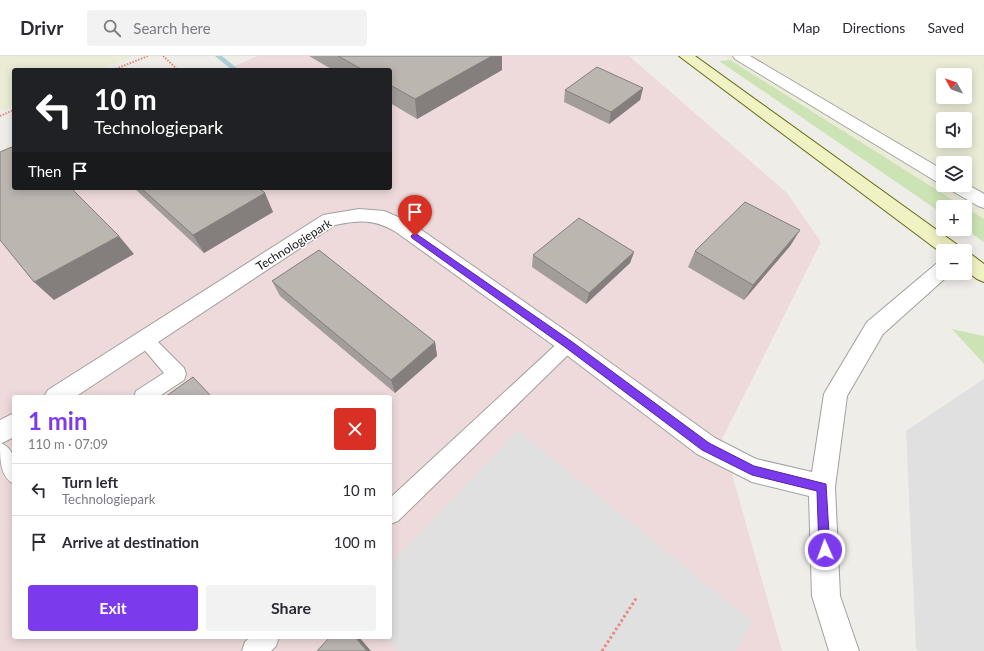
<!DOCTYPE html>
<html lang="en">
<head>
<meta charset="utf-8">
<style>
	:root { --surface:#fff; --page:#f2f2f3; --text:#2b2b33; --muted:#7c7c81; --line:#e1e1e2; --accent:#7c3aed }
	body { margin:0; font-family:Lato,sans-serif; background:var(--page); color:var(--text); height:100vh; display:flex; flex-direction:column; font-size:15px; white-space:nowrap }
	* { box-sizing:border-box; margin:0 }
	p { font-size:13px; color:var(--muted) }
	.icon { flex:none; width:22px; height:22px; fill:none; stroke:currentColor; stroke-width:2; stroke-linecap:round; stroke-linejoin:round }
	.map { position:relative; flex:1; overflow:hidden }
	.panel { position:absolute; left:12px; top:339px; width:380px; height:244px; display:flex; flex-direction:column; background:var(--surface); border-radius:4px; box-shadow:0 2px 10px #0003 }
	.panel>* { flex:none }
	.top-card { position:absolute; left:12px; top:12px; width:380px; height:122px; border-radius:4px; box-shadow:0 2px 10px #0003; background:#202124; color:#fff; overflow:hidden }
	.needle { width:26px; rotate:310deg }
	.controls { position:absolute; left:936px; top:12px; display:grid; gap:8px }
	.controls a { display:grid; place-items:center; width:36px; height:36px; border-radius:4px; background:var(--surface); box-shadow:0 2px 10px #0003; font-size:20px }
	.pin { position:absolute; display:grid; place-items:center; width:34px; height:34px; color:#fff; margin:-41px -17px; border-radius:50% 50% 50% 0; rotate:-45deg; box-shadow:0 0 4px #0007 }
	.pin .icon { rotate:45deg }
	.me { position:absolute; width:44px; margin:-22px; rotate:358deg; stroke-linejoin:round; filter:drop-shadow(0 0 3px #0008) }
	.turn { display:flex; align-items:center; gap:14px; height:84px; padding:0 16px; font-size:18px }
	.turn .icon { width:52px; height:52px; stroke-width:2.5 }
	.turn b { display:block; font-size:28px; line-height:34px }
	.then { display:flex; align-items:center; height:38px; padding:0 16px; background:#0003; gap:8px; font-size:15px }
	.round { display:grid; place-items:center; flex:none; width:42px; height:42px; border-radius:4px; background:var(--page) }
	.overview { display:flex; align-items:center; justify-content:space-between; height:68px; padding:0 16px }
	h1 { font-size:24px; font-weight:700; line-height:30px; color:var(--accent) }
	.button { display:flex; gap:8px; margin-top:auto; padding:8px 16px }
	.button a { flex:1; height:46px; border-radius:4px; background:var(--accent); color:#fff; font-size:16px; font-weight:700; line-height:46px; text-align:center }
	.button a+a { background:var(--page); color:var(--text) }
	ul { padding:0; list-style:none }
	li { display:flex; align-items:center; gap:12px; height:52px; padding:0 16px; border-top:1px solid var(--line) }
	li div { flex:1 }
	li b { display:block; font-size:15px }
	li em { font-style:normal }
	header { display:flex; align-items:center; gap:24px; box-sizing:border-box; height:56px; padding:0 20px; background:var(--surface); border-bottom:1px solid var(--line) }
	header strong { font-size:19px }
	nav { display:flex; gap:22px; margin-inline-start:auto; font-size:14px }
	.search { width:280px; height:36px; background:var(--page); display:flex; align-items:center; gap:10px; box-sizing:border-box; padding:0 14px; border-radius:4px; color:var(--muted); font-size:15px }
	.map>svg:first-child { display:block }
	.commercial { fill:#eedada; fill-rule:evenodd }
	.farmland { fill:#eaecd6; fill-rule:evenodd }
	.grass { fill:#cce3b5 }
	.parking { fill:#e0e0e0 }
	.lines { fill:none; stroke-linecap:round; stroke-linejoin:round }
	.stream { fill:#aecfd7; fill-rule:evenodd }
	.service-casing { stroke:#a1a1a1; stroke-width:2 }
	.minor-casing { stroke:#a1a1a1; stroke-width:2 }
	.secondary-casing { stroke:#646b13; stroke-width:2 }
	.path-far1 { stroke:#e98880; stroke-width:2; stroke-dasharray:1.5 1.5; stroke-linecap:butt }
	.path { stroke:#e98880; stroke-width:3; stroke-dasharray:2.5 2.5; stroke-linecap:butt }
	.service { fill:#fff; fill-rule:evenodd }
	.minor { fill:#fff; fill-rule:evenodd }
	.secondary { fill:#f1f2c3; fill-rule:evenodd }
	.wall { fill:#a29d98 }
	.shaded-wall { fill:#847f7c }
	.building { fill:#bcb6b1; stroke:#847f7c }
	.route { fill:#7c3aed; stroke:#51269a }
	.labels { text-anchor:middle; stroke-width:3; stroke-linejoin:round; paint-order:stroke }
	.street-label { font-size:12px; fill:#202020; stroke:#fff }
</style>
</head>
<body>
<header>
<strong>Drivr</strong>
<div class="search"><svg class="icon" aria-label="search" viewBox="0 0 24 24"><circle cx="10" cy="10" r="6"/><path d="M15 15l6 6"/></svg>Search here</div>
<nav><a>Map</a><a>Directions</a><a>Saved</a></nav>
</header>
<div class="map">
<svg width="984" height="595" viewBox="0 0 984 595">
	<rect width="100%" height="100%" fill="#efede8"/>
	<!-- commercial -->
	<path class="commercial" d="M 257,0 L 629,0 L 787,137 L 821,186 L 722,383 L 782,595 L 0,595 L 0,118 L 14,132 L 390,132 L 390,14 L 227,14 ZM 14,341 L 390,341 L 390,581 L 14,581 Z"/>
	<!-- farmland -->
	<path class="farmland" d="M 0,0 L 133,0 L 99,14 L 14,14 L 14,49 L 0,55 Z
		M 725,0 L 984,0 L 984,163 L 730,4 ZM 943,19 L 965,19 L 965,41 L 943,41 ZM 943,63 L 965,63 L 965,85 L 943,85 ZM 943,107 L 965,107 L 965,129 L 943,129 Z"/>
	<!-- grass -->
	<path class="grass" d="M 730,4 L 964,151 L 943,151 L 943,158 L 719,5 Z
		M 965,151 L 984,163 L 984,186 L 965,173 Z
		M 952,273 L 984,280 L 984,308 Z"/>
	<!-- parking -->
	<path class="parking" d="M 984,323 L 984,595 L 918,595 L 916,592 L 906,375 Z
		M 518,374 L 753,566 L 736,595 L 397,595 L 385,581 L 390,581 L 390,508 Z"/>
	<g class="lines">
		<!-- stream -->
		<path class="stream" d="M 215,0 L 222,0 L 239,14 L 232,14 Z"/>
		<!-- service casing -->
		<g class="service-casing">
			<path id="service" d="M 145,277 L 151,279 L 184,312 L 186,318 L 184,324 L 158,341 L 134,341 L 136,335 L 164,317 L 136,284 L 139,279 Z
				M 568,281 L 574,283 L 577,288 L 574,293 L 398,465 L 390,468 L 390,442 L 562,283 Z
				M 0,387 C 18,393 14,412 14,428 C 0,421 0,403 0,387 Z
				M 250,581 L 279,581 L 276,590 L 271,595 L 242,595 L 245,586 Z"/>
		</g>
		<!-- minor casing -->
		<g class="minor-casing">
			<path id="minor" d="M 733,0 L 750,0 L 943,114 L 943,128 L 937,126 L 735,3 Z
				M 965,127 L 984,138 L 984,152 L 978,150 L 949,133 L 946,129 L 965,129 Z
				M 359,153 L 384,155 L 410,166 L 576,282 L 715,382 L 756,403 L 812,416 L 824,338 L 828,331 L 867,266 L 936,208 L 943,206 L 943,217 L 951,217 L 950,218 L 883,278 L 847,340 L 835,431 L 840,540 L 859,595 L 829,595 L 812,540 L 809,440 L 752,426 L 697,398 L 560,294 L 396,176 C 374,163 360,164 335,169 L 75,341 L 44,341 L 48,334 L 323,159 Z
				M 14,357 L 14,381 L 0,388 L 0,364 Z"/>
		</g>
		<!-- secondary casing -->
		<g class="secondary-casing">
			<path id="secondary" d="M 679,0 L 695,0 L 959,190 L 962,195 L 943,195 L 943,198 Z
				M 965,197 L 972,199 L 984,208 L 984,226 L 977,223 L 965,214 Z"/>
		</g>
		<!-- path-far1 -->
		<path class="path-far1" d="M 163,0 L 178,14
			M 113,14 L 148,0
			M 0,60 L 14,54"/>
		<!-- path -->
		<path class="path" d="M 602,595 L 637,541"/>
		<!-- service -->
		<use href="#service" class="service"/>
		<!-- minor -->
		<use href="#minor" class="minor"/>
		<!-- secondary -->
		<use href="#secondary" class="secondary"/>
	</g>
	<!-- wall -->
	<path class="wall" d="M 309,0 L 502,0 L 502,14 L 417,63 L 390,47 L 390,14 L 333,14 Z
		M 643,32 L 640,44 L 609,68 L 564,46 L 565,34 Z
		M 134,132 L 259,132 L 273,156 L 204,197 Z
		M 800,174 L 790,190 L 744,244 L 688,211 L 695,195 Z
		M 634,196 L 630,207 L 586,248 L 532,211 L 533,199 Z
		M 272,225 L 435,286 L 437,300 L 395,337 L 280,240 Z"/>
	<!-- shaded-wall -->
	<path class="shaded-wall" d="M 492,0 L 502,0 L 502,14 L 417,63 L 415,43 Z
		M 643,32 L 640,44 L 609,68 L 611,56 Z
		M 265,137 L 273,156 L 204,197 L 193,179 Z
		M 800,174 L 790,190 L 744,244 L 753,229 Z
		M 119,180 L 134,198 L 54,244 L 34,226 Z
		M 634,196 L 630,207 L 586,248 L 589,237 Z
		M 435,286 L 437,300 L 395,337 L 391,324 Z
		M 355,581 L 359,581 L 371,595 L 367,595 Z"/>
	<!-- building -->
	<path class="building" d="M 338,0 L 492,0 L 415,43 L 390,29 L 390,14 L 363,14 Z
		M 597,11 L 643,32 L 611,56 L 565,34 Z
		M 14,90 L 14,132 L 71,132 L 119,180 L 34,226 L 0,184 L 0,96 Z
		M 141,132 L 259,132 L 265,137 L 193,179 Z
		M 745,146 L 800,174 L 753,229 L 695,195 Z
		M 579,162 L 634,196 L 589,237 L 533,199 Z
		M 319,194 L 435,286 L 391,324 L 272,225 Z
		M 193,321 L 212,341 L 165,341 Z
		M 330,581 L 355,581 L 367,595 L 317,595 Z"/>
	<!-- route -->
	<path class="route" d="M 415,177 L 571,285 L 709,387 L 754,410 L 826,428 L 830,494 L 829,497 L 825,499 L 821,497 L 819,494 L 817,435 L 752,419 L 702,394 L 565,291 L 412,182 L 411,180 Z"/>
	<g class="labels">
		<!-- street labels -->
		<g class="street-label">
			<text transform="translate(294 189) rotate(-32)" y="4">Technologiepark</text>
		</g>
	</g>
</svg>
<div class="controls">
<a><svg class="needle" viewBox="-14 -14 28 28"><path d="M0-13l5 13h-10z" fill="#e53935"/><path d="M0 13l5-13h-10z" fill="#7c7c81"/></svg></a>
<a><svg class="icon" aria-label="sound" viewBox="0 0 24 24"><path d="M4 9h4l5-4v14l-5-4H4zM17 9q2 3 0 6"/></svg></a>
<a><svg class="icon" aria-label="layers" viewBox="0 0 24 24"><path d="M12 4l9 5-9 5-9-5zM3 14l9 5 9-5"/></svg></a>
<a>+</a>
<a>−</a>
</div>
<div class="pin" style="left:415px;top:180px;background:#d93025"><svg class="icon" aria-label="arrive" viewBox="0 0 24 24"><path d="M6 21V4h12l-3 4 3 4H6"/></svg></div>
<svg class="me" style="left:825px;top:494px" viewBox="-20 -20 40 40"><circle r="17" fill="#7c3aed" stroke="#fff" stroke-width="3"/><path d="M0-11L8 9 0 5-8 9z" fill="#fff"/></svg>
<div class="top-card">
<div class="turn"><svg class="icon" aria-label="left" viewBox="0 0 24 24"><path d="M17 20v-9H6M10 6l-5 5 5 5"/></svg><div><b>10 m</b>Technologiepark</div></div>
<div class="then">Then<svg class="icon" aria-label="arrive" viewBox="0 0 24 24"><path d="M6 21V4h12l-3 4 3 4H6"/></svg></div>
</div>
<section class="panel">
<div class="overview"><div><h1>1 min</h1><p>110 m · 07:09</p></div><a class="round" style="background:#d93025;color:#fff"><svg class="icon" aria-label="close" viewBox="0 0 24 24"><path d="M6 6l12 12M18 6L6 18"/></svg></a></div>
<ul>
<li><svg class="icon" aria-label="left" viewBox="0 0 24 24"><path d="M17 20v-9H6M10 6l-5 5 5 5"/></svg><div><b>Turn left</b><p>Technologiepark</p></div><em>10 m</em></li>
<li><svg class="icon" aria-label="arrive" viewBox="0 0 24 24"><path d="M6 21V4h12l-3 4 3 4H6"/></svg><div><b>Arrive at destination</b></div><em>100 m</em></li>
</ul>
<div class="button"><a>Exit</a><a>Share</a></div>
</section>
</div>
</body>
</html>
